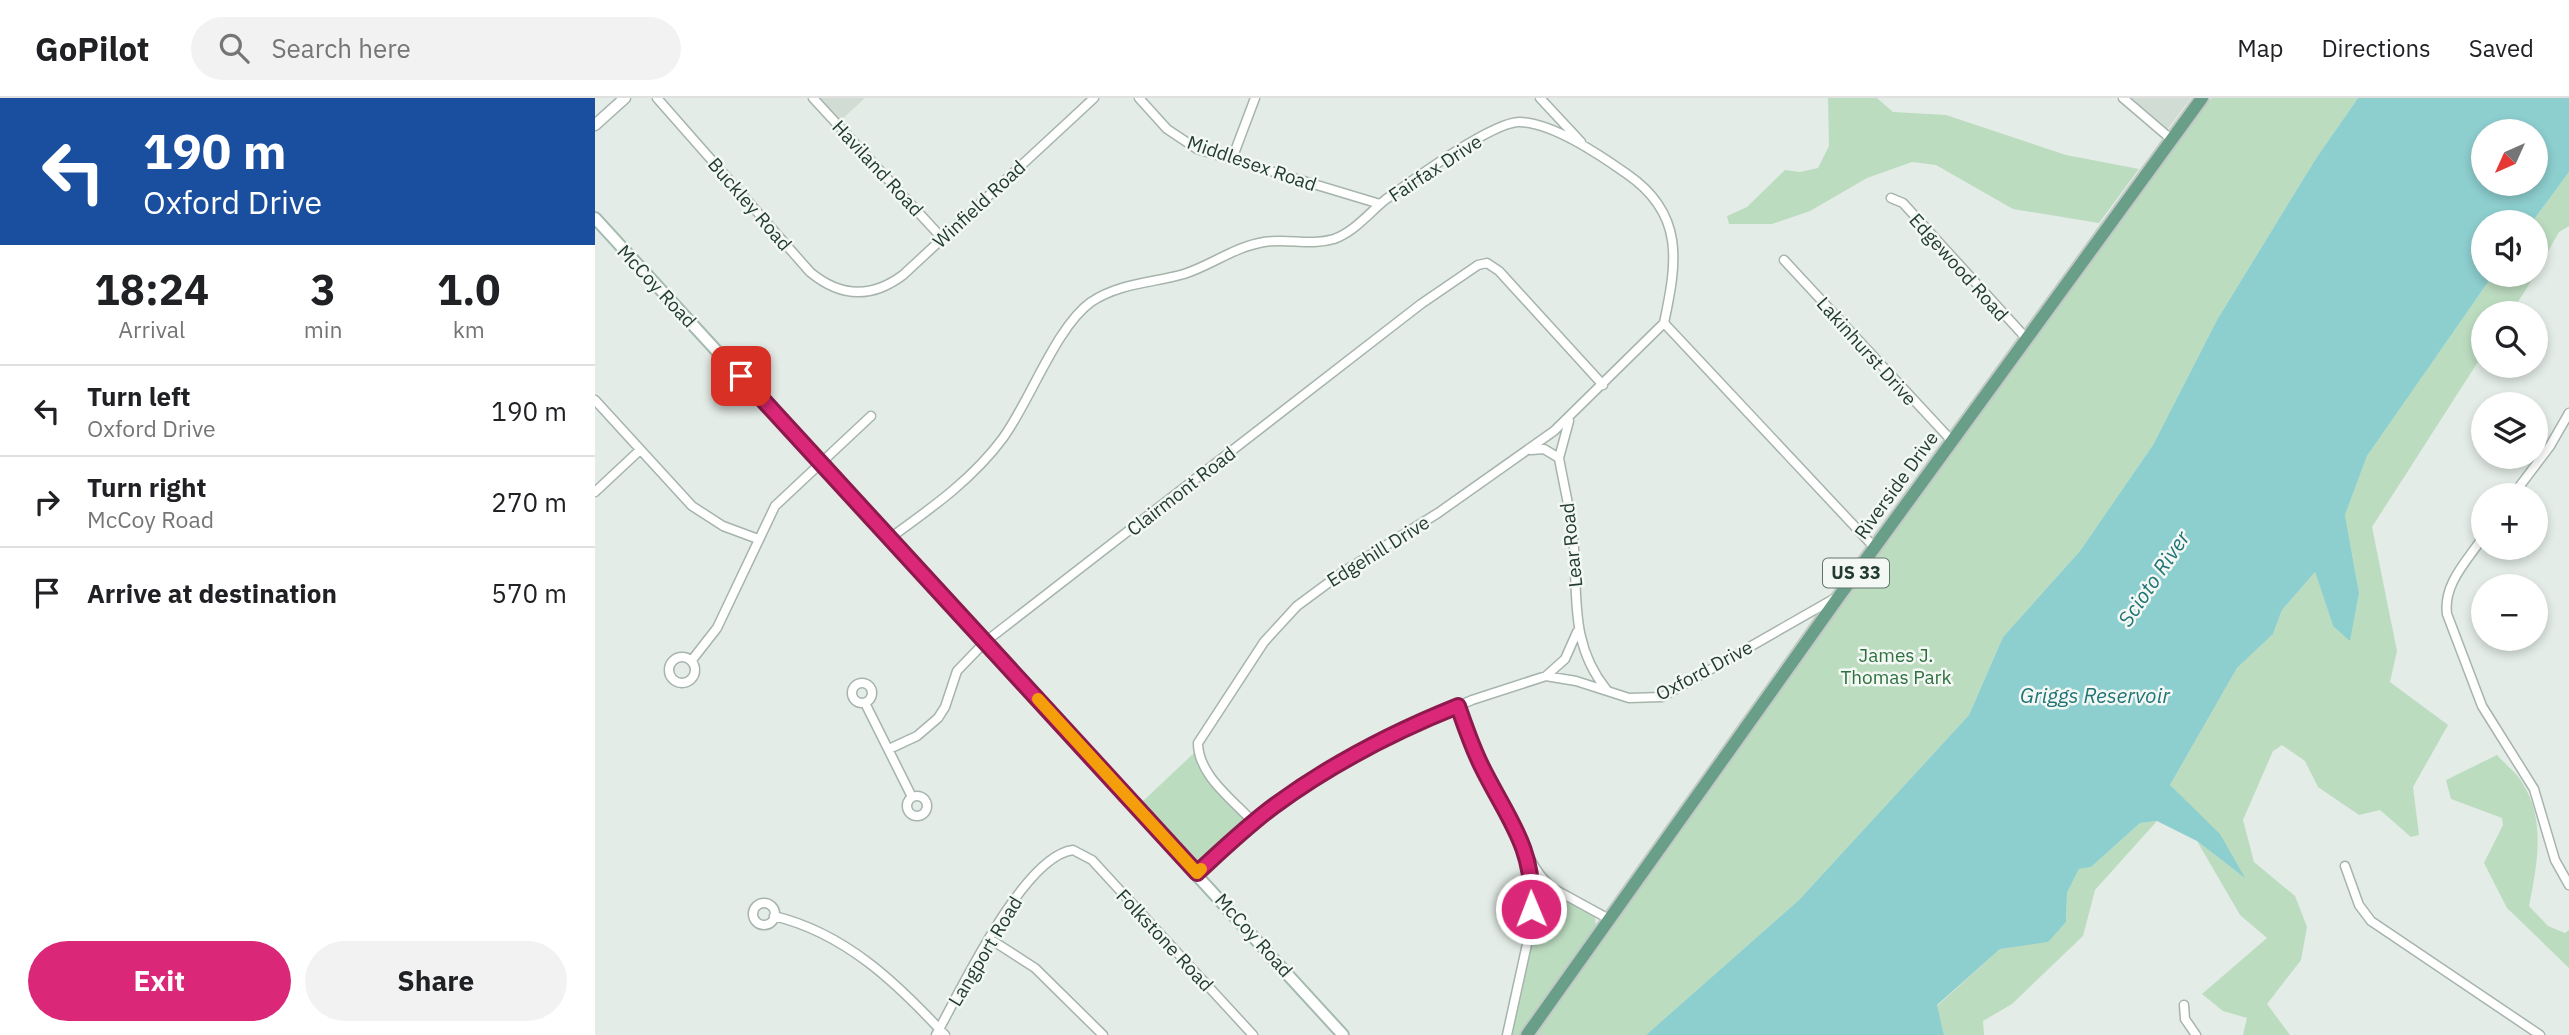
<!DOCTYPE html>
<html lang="en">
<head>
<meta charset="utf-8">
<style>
	:root { --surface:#fff; --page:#f2f2f2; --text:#202124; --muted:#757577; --line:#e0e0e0; --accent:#db2777 }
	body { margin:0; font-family:"IBM Plex Sans",sans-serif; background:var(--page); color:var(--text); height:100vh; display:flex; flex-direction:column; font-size:26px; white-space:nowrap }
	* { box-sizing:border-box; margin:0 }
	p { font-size:23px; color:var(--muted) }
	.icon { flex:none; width:38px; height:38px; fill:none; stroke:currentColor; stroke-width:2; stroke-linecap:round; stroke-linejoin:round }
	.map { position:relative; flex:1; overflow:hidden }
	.panel { display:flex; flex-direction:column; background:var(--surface); width:595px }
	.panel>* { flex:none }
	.guide { background:#1a4fa0; color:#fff; overflow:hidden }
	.needle { width:46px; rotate:225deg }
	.fabs { position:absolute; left:1876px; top:21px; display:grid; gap:14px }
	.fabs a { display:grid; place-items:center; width:77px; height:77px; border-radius:50%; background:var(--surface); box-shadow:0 4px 10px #0003; font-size:35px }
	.pin { position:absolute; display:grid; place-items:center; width:60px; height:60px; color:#fff; margin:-30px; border-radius:14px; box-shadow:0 4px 10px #0006 }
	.me { position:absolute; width:77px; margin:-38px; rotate:359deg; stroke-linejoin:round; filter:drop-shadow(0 0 5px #0008) }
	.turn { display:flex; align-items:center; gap:24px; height:147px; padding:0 28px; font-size:32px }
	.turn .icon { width:91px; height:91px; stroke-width:2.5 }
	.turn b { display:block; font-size:49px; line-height:60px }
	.eta { display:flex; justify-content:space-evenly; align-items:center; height:119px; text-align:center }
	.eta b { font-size:42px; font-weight:800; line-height:49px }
	.cta { display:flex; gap:14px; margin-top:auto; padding:14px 28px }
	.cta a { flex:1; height:80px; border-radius:42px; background:var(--accent); color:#fff; font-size:28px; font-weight:800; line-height:80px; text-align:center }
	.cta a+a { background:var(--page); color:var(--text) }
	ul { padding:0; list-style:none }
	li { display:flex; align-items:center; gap:21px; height:91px; padding:0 28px; border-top:2px solid var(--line) }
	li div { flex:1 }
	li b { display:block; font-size:26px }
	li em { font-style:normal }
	header { display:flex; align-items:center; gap:42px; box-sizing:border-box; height:98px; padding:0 35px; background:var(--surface); border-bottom:2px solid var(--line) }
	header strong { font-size:33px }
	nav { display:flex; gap:38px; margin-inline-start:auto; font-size:24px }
	.search { width:490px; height:63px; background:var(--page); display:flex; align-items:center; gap:18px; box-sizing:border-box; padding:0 24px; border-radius:38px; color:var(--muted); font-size:26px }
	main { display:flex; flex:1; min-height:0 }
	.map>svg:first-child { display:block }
	.built { fill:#d1dcd5 }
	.green { fill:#bcdcc0 }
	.water { fill:#8dcece; fill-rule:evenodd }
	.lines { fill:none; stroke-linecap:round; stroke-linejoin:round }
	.minor-casing { stroke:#a6b4ac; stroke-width:11 }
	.tertiary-casing { stroke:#a6b4ac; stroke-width:13 }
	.secondary-casing { stroke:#a4baaf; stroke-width:14 }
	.primary-casing { stroke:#c1c8c6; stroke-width:16 }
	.minor { stroke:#fff; stroke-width:8 }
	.tertiary { stroke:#fff; stroke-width:10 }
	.secondary { stroke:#fff; stroke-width:10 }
	.primary { stroke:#699f89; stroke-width:12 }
	.route-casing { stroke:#8e194d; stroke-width:18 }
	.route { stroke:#db2777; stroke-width:12 }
	.slow { stroke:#f59e0b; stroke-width:12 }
	.labels { text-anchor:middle; stroke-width:5; stroke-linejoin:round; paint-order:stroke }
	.shield { fill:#f3f8f5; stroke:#61746c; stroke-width:2 }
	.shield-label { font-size:18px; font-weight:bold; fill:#233c32 }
	.street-label { font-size:19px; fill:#233c32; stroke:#f3f8f5 }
	.park-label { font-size:19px; fill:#2f713f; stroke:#f3f8f5 }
	.water-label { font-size:21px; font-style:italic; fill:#207475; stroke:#f3f8f5 }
</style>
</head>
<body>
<header>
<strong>GoPilot</strong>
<div class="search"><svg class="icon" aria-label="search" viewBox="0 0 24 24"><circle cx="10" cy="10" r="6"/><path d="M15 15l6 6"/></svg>Search here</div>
<nav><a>Map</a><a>Directions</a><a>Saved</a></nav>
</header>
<main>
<section class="panel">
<div class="guide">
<div class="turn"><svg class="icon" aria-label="left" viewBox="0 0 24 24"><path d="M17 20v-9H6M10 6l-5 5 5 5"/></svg><div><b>190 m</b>Oxford Drive</div></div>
</div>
<div class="eta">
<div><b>18:24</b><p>Arrival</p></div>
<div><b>3</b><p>min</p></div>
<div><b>1.0</b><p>km</p></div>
</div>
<ul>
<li><svg class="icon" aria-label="left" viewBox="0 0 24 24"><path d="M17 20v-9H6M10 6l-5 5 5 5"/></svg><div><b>Turn left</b><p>Oxford Drive</p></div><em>190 m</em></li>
<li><svg class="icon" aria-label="right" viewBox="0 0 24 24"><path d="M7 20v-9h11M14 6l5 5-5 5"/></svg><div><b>Turn right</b><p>McCoy Road</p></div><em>270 m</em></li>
<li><svg class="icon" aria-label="arrive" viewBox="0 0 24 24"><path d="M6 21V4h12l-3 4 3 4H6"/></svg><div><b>Arrive at destination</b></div><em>570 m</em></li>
</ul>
<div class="cta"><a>Exit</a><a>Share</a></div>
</section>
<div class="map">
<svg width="1974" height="937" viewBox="0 0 1974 937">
	<rect width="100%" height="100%" fill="#e3ece6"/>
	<!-- built -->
	<path class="built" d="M 224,0 L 270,0 L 245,23 Z
		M 1529,0 L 1596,0 L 1569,36 Z"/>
	<!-- green -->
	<path class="green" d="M 1233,0 L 1282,0 L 1298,14 L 1351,17 L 1471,57 L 1544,71 L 1504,125 L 1418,111 L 1341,67 L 1317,64 L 1272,80 L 1215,113 L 1177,126 L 1134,126 L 1132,118 L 1152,109 L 1190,72 L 1205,74 L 1223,70 L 1234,48 Z
		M 1617,0 L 1763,0 L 1720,62 L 1622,222 L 1558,347 L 1485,453 L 1408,539 L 1374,617 L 1204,802 L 1051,937 L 932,937 L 1595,16 Z
		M 1974,74 L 1974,128 L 1964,134 L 1941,175 L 1941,124 L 1937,124 Z
		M 1898,177 L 1940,177 L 1916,215 L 1888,215 L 1888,256 L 1777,429 L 1802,553 L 1795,584 L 1853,627 L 1818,689 L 1824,737 L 1816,739 L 1785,712 L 1764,717 L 1723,689 L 1710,663 L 1687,647 L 1678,653 L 1648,722 L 1659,764 L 1700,798 L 1712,829 L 1706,862 L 1672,906 L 1695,937 L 1648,937 L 1652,920 L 1628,913 L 1607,896 L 1672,840 L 1645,817 L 1602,743 L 1649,779 L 1575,687 L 1642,570 L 1678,536 L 1687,512 L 1720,474 L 1738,528 L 1755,542 L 1764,495 L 1750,417 L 1772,358 Z
		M 599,655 L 607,673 L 648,721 C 645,736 618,758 604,763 L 596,760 L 546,705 Z
		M 1902,657 C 1910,666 1922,675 1928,686 C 1951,723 1942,768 1934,808 L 1953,828 L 1970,835 L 1974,832 L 1974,870 L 1912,810 L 1889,765 L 1908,727 L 1907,720 L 1856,701 L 1851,682 Z
		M 1562,723 L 1500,792 L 1488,838 L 1417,906 L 1388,923 L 1389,937 L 1349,937 L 1342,908 L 1405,851 L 1453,843 L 1471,824 L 1472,795 L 1484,771 L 1496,769 L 1545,725 Z
		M 961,795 L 1000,818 L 1001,830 L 925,937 L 915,937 L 929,882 L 940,806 Z"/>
	<!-- water -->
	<path class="water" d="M 1763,0 L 1974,0 L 1974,74 L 1937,124 L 1888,124 L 1888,177 L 1898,177 L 1772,358 L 1750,417 L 1764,495 L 1755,543 L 1738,528 L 1720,474 L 1687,512 L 1678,536 L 1642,570 L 1575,687 L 1625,736 L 1650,780 L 1602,743 L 1562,723 L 1545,725 L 1496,769 L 1484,771 L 1472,795 L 1471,824 L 1453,844 L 1405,851 L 1342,907 L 1349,937 L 1051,937 L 1204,802 L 1374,617 L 1408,539 L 1485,453 L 1558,347 L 1622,222 L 1720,62 ZM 1888,33 L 1941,33 L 1941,86 L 1888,86 Z"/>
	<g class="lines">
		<!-- minor casing -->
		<g class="minor-casing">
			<path id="minor" d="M 62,0 L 215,174 C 245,199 276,201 308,177 L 499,0
				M 218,0 L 347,140
				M 544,0 L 572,31 L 602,51 L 785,106
				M 945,0 L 986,44
				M 1528,0 L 1576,41
				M 637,61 L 660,0
				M 1296,100 L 1308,105 L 1431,240
				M 1189,162 L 1357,343
				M 0,302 L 97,408 L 128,428 L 163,441
				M 936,352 L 949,351 L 964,360 C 968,383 974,407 977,430 C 985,488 971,541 1011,591
				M 964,360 L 974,323
				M 0,394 L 45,352
				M 1918,397 L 1955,348 L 1974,315
				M 1888,439 C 1872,463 1848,486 1852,516 L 1887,608 L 1939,691 L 1960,762 L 1974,787
				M 295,440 C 335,411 378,381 408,340 C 435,303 461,229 496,204 C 525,185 557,185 589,176 C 617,167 639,149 669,144 C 692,140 716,148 739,141 C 759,134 774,115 790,102 C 815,84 898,23 925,24 C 958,25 1005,57 1032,76 C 1090,116 1082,164 1069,225 L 1280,450
				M74 572a13 13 0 1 1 26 0a13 13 0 1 1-26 0Z
				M 97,562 L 122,530 L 180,408 L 276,318
				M 951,578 L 970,561 L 982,534
				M257 595a10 10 0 1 1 20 0a10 10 0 1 1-20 0Z
				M 270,605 L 317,699
				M 863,608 C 878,649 898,686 919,725 C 932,751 936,774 961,792
				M 294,651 L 322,638 L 343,620 L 350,609 L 362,573 L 390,544 L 826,206 L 883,167 L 892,165 L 904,173 L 1008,287
				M312 708a10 10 0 1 1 20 0a10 10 0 1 1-20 0Z
				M 658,724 C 638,702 603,677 603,645 L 669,544 L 702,508 L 748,474 L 843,415 L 959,333 L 1069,225
				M 1750,768 L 1764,807 L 1776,823 L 1945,937
				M 602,775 L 658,724 L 720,679 L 797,636 L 877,602 L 951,578 L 981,583 L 1034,600 L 1067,599 L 1242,499
				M 936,803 L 961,792 L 1014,821
				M158 816a11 11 0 1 1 22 0a11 11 0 1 1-22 0Z
				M 179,818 C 250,835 302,885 350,937
				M 395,841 L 440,870 L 508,937
				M 1589,907 L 1590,921 L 1601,937
				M 341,937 C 365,894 428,758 478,752 L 497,762 L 658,937
				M 912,937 L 934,837 L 934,764"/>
		</g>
		<!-- tertiary casing -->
		<g class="tertiary-casing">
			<path id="tertiary" d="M 0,27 L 30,0"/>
		</g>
		<!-- secondary casing -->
		<g class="secondary-casing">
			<path id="secondary" d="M 0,120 L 748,937"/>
		</g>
		<!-- primary casing -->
		<g class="primary-casing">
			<path id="primary" d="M 932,937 L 1245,497 L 1607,0"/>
		</g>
		<!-- minor -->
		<use href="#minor" class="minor"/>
		<!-- tertiary -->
		<use href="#tertiary" class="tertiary"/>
		<!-- secondary -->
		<use href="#secondary" class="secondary"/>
		<!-- primary -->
		<use href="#primary" class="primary"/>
	</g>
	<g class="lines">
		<!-- route casing -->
		<g class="route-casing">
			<path id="route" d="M 146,278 L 602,775 C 627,752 652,728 679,708 C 736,666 798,634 863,608 C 870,628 877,649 887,669 C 911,718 941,751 936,811"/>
		</g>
		<!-- route -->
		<use href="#route" class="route"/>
		<!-- slow -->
		<path class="slow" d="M 443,601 L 602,775 L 606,771"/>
	</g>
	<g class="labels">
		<!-- shield labels -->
		<rect class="shield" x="1228" y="460.5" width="66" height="29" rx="5"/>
		<g class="shield-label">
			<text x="1261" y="481">US 33</text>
		</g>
		<!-- street labels -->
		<g class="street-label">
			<text transform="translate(657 65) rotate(19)" y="7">Middlesex Road</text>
			<text transform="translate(283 70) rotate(47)" y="7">Haviland Road</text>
			<text transform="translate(840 70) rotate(-33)" y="7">Fairfax Drive</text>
			<text transform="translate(155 106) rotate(49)" y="7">Buckley Road</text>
			<text transform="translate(384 106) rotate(-43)" y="7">Winfield Road</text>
			<text transform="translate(1364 169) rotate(48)" y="7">Edgewood Road</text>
			<text transform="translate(62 188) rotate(47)" y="7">McCoy Road</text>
			<text transform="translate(1272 253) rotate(48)" y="7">Lakinhurst Drive</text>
			<text transform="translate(1301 387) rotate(-54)" y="7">Riverside Drive</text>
			<text transform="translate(586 393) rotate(-38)" y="7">Clairmont Road</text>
			<text transform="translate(976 447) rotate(-96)" y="7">Lear Road</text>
			<text transform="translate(783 453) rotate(-32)" y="7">Edgehill Drive</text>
			<text transform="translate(1109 572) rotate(-28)" y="7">Oxford Drive</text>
			<text transform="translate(659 837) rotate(48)" y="7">McCoy Road</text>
			<text transform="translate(570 842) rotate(47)" y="7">Folkstone Road</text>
			<text transform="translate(390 853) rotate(-59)" y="7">Langport Road</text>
		</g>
		<!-- park labels -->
		<g class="park-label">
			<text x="1301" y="564">James J.<tspan x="1301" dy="22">Thomas Park</tspan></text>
		</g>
		<!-- water labels -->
		<g class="water-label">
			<text transform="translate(1559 481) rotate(-56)" y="7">Scioto River</text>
			<text x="1500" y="605">Griggs Reservoir</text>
		</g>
	</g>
</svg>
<div class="fabs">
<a><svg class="needle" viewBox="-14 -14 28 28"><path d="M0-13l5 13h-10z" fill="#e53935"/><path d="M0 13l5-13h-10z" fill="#757577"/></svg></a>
<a><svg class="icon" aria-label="sound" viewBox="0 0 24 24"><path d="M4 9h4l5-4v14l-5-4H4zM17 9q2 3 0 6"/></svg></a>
<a><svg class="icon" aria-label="search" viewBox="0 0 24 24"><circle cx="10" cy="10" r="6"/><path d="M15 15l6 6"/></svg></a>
<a><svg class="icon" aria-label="layers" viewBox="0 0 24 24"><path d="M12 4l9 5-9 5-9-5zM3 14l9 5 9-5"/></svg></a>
<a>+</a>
<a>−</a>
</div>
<div class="pin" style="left:146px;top:278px;background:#d93025"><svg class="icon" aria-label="arrive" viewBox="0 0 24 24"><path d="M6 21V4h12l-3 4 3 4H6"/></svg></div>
<svg class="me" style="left:936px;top:811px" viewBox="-20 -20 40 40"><circle r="17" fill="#db2777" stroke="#fff" stroke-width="3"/><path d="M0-11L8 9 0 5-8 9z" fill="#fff"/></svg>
</div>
</main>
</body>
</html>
